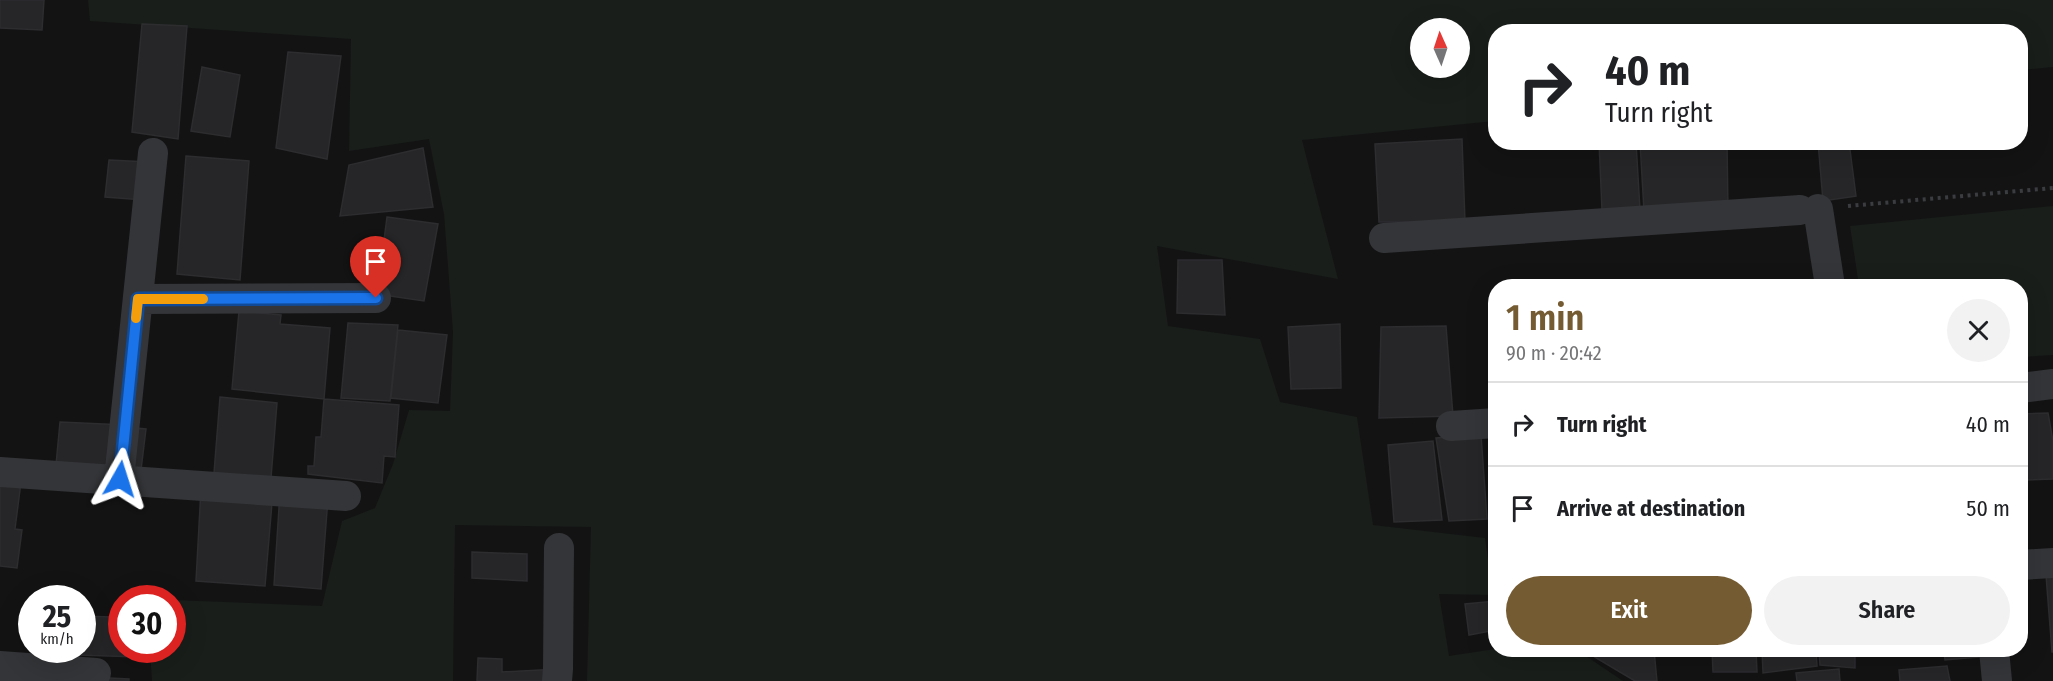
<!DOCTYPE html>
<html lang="en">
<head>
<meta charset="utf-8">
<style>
	:root { --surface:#fff; --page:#f2f2f2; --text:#202124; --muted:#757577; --line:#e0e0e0; --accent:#755b32 }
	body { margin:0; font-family:"Fira Sans Condensed",sans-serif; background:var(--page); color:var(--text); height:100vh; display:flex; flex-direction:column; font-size:22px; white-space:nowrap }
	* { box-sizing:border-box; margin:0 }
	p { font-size:20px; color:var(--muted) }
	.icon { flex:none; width:33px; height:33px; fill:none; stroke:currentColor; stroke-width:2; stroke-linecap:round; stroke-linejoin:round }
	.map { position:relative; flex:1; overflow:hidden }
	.drawer { position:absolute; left:1488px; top:279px; width:540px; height:378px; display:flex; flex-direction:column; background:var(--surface); border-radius:24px; box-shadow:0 6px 24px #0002 }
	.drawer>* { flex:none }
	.banner { position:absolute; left:1488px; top:24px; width:540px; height:126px; border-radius:24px; box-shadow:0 6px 24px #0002; background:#fff; color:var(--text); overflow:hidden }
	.needle { width:39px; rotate:357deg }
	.fabs { position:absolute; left:1410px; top:18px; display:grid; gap:12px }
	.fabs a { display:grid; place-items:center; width:60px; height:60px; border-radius:50%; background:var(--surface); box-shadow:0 6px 24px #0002; font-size:30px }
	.speed { position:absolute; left:18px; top:585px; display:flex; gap:12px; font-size:30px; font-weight:700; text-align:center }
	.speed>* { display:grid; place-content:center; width:78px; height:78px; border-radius:50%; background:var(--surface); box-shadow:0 6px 24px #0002; line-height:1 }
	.speed small { font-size:15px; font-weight:400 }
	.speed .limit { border:9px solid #d22; background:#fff; color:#111 }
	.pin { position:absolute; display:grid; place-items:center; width:51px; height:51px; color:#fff; margin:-62px -26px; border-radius:50% 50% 50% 0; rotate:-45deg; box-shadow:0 0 6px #0007 }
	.pin .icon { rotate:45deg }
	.me { position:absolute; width:66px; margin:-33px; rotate:6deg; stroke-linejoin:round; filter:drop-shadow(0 0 4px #0008) }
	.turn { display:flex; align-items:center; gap:21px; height:126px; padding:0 18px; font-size:27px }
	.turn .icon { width:78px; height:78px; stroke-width:2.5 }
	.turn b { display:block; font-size:42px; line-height:51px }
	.round { display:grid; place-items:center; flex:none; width:63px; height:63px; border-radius:32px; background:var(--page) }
	.head { display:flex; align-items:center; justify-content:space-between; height:102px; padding:0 18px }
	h1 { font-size:36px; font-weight:600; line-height:45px; color:var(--accent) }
	.button { display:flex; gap:12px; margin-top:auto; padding:12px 18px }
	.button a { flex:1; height:69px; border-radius:36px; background:var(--accent); color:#fff; font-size:24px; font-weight:600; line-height:69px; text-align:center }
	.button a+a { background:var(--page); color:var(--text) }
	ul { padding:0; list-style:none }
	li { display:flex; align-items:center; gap:18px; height:84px; padding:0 18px; border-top:2px solid var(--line) }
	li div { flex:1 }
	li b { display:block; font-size:22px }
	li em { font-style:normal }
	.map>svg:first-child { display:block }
	.green { fill:#191e1a; fill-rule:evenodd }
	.building { fill:#262628; stroke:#2d2d30; stroke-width:1.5 }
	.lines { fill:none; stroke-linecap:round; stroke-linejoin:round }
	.path { stroke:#3a3c3f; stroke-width:4; stroke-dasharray:3 4.5; stroke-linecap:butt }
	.minor { stroke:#343538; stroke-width:30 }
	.route-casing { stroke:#114b97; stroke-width:15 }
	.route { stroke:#1a73e8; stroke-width:10 }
	.slow { stroke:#f59e0b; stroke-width:10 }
</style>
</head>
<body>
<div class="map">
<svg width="2053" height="681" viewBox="0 0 2053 681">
	<rect width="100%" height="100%" fill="#131314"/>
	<!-- green -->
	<path class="green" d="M 88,0 L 2053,0 L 2053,67 L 2021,70 L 2020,32 L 1496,32 L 1495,121 L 1302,140 L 1338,279 L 1157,246 L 1168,326 L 1260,339 L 1280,402 L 1357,417 L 1373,525 L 1485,538 L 1493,595 L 1439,594 L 1449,656 L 1495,649 L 1577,650 L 1623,681 L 587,681 L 591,527 L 455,525 L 453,681 L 152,681 L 150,650 L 172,650 L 173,600 L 322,606 L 342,521 L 375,508 L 393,464 L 409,410 L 450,411 L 453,332 L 444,214 L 429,139 L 349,151 L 351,39 L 90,21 ZM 1420,28 L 1460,28 L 1460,68 L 1420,68 Z
		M 2053,206 L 2053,355 L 2021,357 L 2020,286 L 1859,286 L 1850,226 Z"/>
	<!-- building -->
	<path class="building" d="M 0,0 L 44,0 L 42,30 L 0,28 Z
		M 142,24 L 187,26 L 178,139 L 132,132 Z
		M 288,52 L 341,56 L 327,159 L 276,148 Z
		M 202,67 L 240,75 L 230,137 L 191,131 Z
		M 1462,139 L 1465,222 L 1379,222 L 1375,144 Z
		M 1599,142 L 1636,142 L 1640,210 L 1602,210 Z
		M 1640,142 L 1727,142 L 1728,210 L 1644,211 Z
		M 1818,142 L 1849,142 L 1856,196 L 1823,201 Z
		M 423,148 L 433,207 L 340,216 L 349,165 Z
		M 186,156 L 249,161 L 240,280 L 177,274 Z
		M 109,160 L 149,162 L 144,200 L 105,197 Z
		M 387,217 L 438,224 L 424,301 L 377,294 Z
		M 1178,260 L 1222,260 L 1225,315 L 1177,313 Z
		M 239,311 L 281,315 L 280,324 L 330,328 L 324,399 L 232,389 Z
		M 348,323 L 398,325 L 390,401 L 341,398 Z
		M 1340,324 L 1341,388 L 1291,389 L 1288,327 Z
		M 1446,326 L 1453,416 L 1379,418 L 1381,327 Z
		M 398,330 L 447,335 L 438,403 L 391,398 Z
		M 220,397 L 277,403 L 271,478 L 214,473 Z
		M 324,399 L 399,405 L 395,457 L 384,456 L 382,483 L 308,474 L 308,466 L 314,466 L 316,437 L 321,437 Z
		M 2048,413 L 2053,441 L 2053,479 L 2027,480 L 2020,414 Z
		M 60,422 L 125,425 L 121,467 L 56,465 Z
		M 125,427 L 146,429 L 141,470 L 120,469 Z
		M 1481,434 L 1487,519 L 1449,521 L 1436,438 Z
		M 1433,441 L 1442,520 L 1394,522 L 1388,445 Z
		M 0,479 L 21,482 L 15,529 L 22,530 L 17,568 L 0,566 Z
		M 201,489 L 273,491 L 265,586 L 196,581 Z
		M 280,492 L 328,498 L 321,589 L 274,585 Z
		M 1496,522 L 1496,580 L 1490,523 Z
		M 472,552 L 527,554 L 527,581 L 472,578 Z
		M 2046,575 L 2053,575 L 2053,652 L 2052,652 Z
		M 1496,601 L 1496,630 L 1469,635 L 1465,604 Z
		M 111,611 L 122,612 L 122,650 L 139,650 L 138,657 L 48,654 L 49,650 L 82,650 L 82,616 L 112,617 Z
		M 1593,650 L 1654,650 L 1657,681 L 1635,681 L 1593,656 Z
		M 1712,650 L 1756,650 L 1757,672 L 1713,672 Z
		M 1762,650 L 1816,650 L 1817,666 L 1763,673 Z
		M 1819,650 L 1855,650 L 1855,668 L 1820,665 Z
		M 1944,650 L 1989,650 L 1990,656 L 1945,660 Z
		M 478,658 L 502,659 L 502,672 L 558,669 L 557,681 L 477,681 Z
		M 1947,666 L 1950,681 L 1900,681 L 1899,670 Z
		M 1839,669 L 1840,681 L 1797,681 L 1796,673 Z
		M 89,677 L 129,679 L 129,681 L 89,681 Z"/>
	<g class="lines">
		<!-- path -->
		<path class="path" d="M 1848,206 L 2053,188"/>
		<!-- minor -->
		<path class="minor" d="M 1818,209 L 1830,286
			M 1384,238 L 1800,210
			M 138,299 L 376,298
			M 2020,388 L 2053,384
			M 1451,426 L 1496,423
			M 0,472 L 346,496
			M 119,479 L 153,153
			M 2020,565 L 2053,563
			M 1994,650 L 1997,681
			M 0,666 L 96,673
			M 557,681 L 558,669 L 559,548"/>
	</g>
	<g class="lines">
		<!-- route casing -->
		<g class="route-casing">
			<path id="route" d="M 120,479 L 138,299 L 376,298"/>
		</g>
		<!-- route -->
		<use href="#route" class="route"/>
		<!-- slow -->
		<path class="slow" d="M 136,318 L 138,299 L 203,299"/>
	</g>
</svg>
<div class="fabs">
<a><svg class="needle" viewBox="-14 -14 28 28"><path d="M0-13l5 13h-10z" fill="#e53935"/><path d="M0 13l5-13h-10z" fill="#757577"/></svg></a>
</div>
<div class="speed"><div>25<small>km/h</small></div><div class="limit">30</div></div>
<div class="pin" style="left:376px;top:298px;background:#d93025"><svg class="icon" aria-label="arrive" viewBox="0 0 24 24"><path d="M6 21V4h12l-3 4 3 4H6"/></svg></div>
<svg class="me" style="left:120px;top:479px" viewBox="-20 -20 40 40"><path d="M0-17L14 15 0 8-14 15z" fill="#1a73e8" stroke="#fff" stroke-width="4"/></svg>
<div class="banner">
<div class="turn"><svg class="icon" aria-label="right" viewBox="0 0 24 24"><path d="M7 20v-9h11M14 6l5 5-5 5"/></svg><div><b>40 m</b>Turn right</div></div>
</div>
<section class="drawer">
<div class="head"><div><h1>1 min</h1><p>90 m · 20:42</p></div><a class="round"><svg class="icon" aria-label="close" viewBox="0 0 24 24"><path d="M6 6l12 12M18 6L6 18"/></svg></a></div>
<ul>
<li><svg class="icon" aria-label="right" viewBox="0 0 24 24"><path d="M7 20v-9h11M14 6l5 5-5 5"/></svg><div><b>Turn right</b></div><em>40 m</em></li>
<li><svg class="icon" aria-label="arrive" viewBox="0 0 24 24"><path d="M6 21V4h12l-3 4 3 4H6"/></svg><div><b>Arrive at destination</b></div><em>50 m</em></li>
</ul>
<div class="button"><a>Exit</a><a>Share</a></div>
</section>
</div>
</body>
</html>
